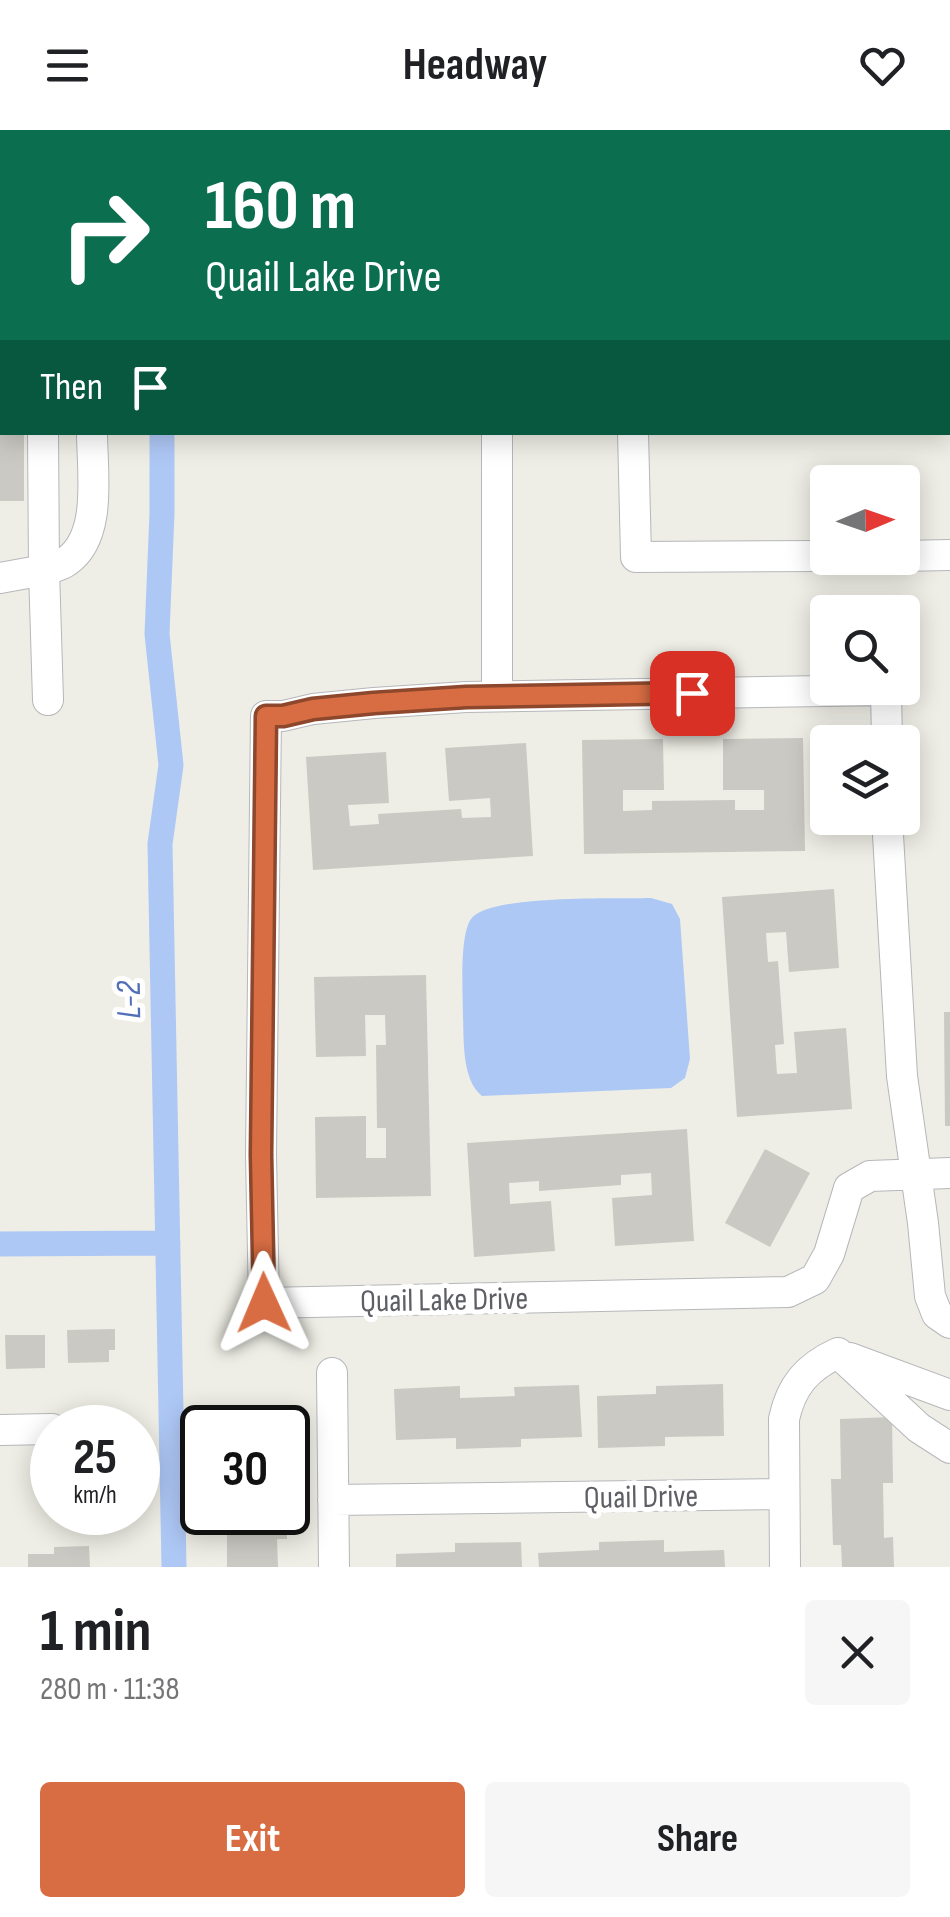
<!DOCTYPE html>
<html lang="en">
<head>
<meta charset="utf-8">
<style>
	:root { --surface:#fff; --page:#f6f6f6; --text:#202124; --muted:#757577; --accent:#d86d43 }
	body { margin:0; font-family:"Sofia Sans Condensed",sans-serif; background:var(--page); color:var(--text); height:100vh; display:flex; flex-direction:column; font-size:38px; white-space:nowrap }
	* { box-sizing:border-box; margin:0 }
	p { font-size:32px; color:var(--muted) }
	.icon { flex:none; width:55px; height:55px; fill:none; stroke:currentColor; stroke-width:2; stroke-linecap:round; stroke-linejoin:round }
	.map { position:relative; height:1437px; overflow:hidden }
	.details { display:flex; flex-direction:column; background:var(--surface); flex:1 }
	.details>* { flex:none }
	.banner { position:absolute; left:0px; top:0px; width:950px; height:305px; box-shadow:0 5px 25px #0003; background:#0b6e4f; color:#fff; overflow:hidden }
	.needle { width:65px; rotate:88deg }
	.buttons { position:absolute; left:810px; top:335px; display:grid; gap:20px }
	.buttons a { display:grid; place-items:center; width:110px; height:110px; border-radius:10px; background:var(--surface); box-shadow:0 5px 25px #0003; font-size:50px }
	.speed { position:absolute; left:30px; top:1275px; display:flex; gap:20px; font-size:50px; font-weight:700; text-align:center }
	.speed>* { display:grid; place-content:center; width:130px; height:130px; border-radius:50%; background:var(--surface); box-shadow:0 5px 25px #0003; line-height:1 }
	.speed small { font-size:25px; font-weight:400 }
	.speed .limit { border:5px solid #111; border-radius:15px; background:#fff; color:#111 }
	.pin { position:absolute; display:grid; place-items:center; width:85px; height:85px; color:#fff; margin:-42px; border-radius:20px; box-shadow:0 5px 15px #0006 }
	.me { position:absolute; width:110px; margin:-55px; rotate:359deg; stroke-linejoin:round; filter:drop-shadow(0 0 8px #0008) }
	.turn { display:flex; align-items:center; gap:35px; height:210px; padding:0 40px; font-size:45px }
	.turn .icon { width:130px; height:130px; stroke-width:2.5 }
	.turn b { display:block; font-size:70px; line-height:85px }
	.then { display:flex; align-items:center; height:95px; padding:0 40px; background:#0003; gap:20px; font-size:38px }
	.round { display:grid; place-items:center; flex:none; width:105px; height:105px; border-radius:10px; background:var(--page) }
	.headline { display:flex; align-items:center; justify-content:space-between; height:170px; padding:0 40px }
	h1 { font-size:60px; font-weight:700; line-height:75px }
	.primary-button { display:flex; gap:20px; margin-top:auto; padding:20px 40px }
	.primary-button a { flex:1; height:115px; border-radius:10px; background:var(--accent); color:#fff; font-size:40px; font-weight:700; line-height:115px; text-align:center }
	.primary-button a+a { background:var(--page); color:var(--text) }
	header { display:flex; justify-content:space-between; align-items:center; height:130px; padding:0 40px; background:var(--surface); font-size:45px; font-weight:700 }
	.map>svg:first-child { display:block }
	.water { fill:#aec8f6 }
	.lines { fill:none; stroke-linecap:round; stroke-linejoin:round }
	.canal { stroke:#aec8f6; stroke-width:25 }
	.building { fill:#cac9c3 }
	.minor-casing { stroke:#b6b7bb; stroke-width:32 }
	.minor { stroke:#fff; stroke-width:30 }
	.route-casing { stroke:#8c472c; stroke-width:25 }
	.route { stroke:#d86d43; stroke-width:18 }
	.labels { text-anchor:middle; stroke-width:10; stroke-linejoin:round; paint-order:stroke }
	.street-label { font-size:32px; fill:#5e5f65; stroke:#fff }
	.water-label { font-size:35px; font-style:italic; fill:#536fb8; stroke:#fff }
</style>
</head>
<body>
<header><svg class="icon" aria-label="menu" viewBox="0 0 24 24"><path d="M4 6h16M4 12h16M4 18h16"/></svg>Headway<svg class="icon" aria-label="heart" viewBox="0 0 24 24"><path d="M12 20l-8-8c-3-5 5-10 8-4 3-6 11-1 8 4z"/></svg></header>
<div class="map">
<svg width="950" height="1437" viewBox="0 0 950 1437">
	<rect width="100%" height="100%" fill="#eeeee6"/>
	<!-- water -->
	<path class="water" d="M 651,768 L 672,774 L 680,789 L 690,929 L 685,948 L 671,958 L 482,966 C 462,950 464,912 463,887 C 463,865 459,806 471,789 C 488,764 619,769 651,768 Z"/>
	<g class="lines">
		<!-- canal -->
		<path class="canal" d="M 163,2 L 163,0
			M 162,302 L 162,383 L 157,504 L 171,635 L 160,714 L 174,1437
			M 0,1114 L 168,1113"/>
	</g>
	<!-- building -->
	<path class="building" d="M 0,302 L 24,302 L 24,371 L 0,371 Z
		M 803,608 L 805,721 L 584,724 L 582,610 L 663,609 L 664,660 L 623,660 L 623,681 L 652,680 L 652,671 L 735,670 L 735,680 L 764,680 L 764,660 L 723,660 L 723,609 Z
		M 526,613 L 533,726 L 313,740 L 306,627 L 386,622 L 389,673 L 348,675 L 350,696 L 379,694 L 378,684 L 461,679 L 462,688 L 491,687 L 490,668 L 449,671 L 445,618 Z
		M 834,759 L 839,838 L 789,842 L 786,802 L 766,803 L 768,832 L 778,831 L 784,914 L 775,915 L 777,944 L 797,943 L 794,902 L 846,898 L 852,979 L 737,987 L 722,767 Z
		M 426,845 L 431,1066 L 316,1068 L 315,987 L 366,986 L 366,1028 L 386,1028 L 386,998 L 377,998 L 376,915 L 386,915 L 385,885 L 365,885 L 366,926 L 316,927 L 314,847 Z
		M 944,882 L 950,882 L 950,996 L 945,996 Z
		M 687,999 L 694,1111 L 615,1116 L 612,1068 L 652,1065 L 651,1043 L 621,1045 L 621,1055 L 539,1061 L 539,1051 L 509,1053 L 510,1074 L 551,1071 L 555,1121 L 474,1127 L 467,1013 Z
		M 765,1019 L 810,1043 L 770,1117 L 725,1093 Z
		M 115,1199 L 115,1220 L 109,1220 L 109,1232 L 68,1233 L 67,1200 Z
		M 5,1205 L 45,1205 L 45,1238 L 6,1239 Z
		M 723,1254 L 724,1306 L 665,1307 L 665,1316 L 598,1318 L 597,1266 L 656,1264 L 656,1256 Z
		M 579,1255 L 582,1307 L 521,1309 L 521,1317 L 456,1319 L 456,1308 L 396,1310 L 394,1259 L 460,1256 L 460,1268 L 515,1266 L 514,1257 Z
		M 226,1283 L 277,1283 L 277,1298 L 226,1298 Z
		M 892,1287 L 893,1353 L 883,1353 L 884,1408 L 893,1407 L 894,1437 L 842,1437 L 841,1415 L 833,1415 L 831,1349 L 841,1349 L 840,1289 Z
		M 236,1382 L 287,1382 L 287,1409 L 277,1409 L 278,1437 L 227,1437 L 227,1404 L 236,1404 Z
		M 664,1410 L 664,1422 L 724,1420 L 725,1437 L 539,1437 L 538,1423 L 599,1420 L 599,1412 Z
		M 521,1412 L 522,1437 L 396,1437 L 396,1424 L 455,1422 L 455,1413 Z
		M 89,1416 L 90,1437 L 28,1437 L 28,1424 L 54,1424 L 54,1417 Z"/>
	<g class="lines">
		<!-- minor casing -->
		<g class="minor-casing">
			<path id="minor" d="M 32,0 L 32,2
				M 91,0 L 91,2
				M 496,0 L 496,2
				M 626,0 L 626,2
				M 0,63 L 2,62
				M 948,158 L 950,158
				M 43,302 L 44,440 C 51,438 61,436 67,431 C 103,406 92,341 92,302
				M 497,302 L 497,566
				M 633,302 L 636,427 L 828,426
				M 902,426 L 950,425
				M 0,448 L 44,440 L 48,570
				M 887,612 L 886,560 L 466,567 L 374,573 L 313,579 L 283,586 L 266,586 L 261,1025 L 264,1173 L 788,1162 L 815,1149 L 829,1124 L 849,1058 L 870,1046 L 950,1043
				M 887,688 L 902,946 L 923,1093 L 930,1166 L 937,1184 L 950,1193
				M 838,1223 L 919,1298 L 950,1318
				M 850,1228 L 950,1265
				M 332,1243 L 334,1437
				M 0,1300 L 52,1299
				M 333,1370 L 784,1364
				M 785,1437 L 784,1289 C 791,1256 807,1237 838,1223"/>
		</g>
		<!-- minor -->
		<use href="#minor" class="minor"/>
	</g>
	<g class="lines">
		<!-- route casing -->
		<g class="route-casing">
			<path id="route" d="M 264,1173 L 261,1025 L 266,586 L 283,586 L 313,579 L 374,573 L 466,567 L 692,563"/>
		</g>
		<!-- route -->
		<use href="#route" class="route"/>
	</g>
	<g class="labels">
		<!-- street labels -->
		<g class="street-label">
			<text transform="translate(444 1169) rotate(-1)" y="11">Quail Lake Drive</text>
			<text transform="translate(641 1366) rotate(-1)" y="11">Quail Drive</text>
		</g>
		<!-- water labels -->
		<g class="water-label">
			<text transform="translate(128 870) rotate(-91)" y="12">L-2</text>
		</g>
	</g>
</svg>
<div class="buttons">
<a><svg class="needle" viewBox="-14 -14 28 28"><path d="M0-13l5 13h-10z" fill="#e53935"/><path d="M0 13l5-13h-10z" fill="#757577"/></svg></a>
<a><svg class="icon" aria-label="search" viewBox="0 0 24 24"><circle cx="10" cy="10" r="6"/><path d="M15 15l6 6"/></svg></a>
<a><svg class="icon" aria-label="layers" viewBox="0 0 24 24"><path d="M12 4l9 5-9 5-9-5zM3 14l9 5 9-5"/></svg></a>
</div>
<div class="speed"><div>25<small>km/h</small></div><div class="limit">30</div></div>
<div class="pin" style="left:692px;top:563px;background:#d93025"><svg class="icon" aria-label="arrive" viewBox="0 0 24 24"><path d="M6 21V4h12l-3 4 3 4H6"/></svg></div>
<svg class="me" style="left:264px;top:1173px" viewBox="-20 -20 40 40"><path d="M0-17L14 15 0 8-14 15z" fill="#d86d43" stroke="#fff" stroke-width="4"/></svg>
<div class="banner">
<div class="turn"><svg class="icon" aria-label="right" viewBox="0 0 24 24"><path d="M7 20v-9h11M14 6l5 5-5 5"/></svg><div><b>160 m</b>Quail Lake Drive</div></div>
<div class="then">Then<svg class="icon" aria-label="arrive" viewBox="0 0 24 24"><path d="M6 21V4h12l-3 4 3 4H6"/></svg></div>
</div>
</div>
<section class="details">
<div class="headline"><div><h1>1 min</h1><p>280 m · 11:38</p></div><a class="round"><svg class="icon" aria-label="close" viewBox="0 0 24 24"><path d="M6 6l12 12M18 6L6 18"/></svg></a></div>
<div class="primary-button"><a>Exit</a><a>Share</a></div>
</section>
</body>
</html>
